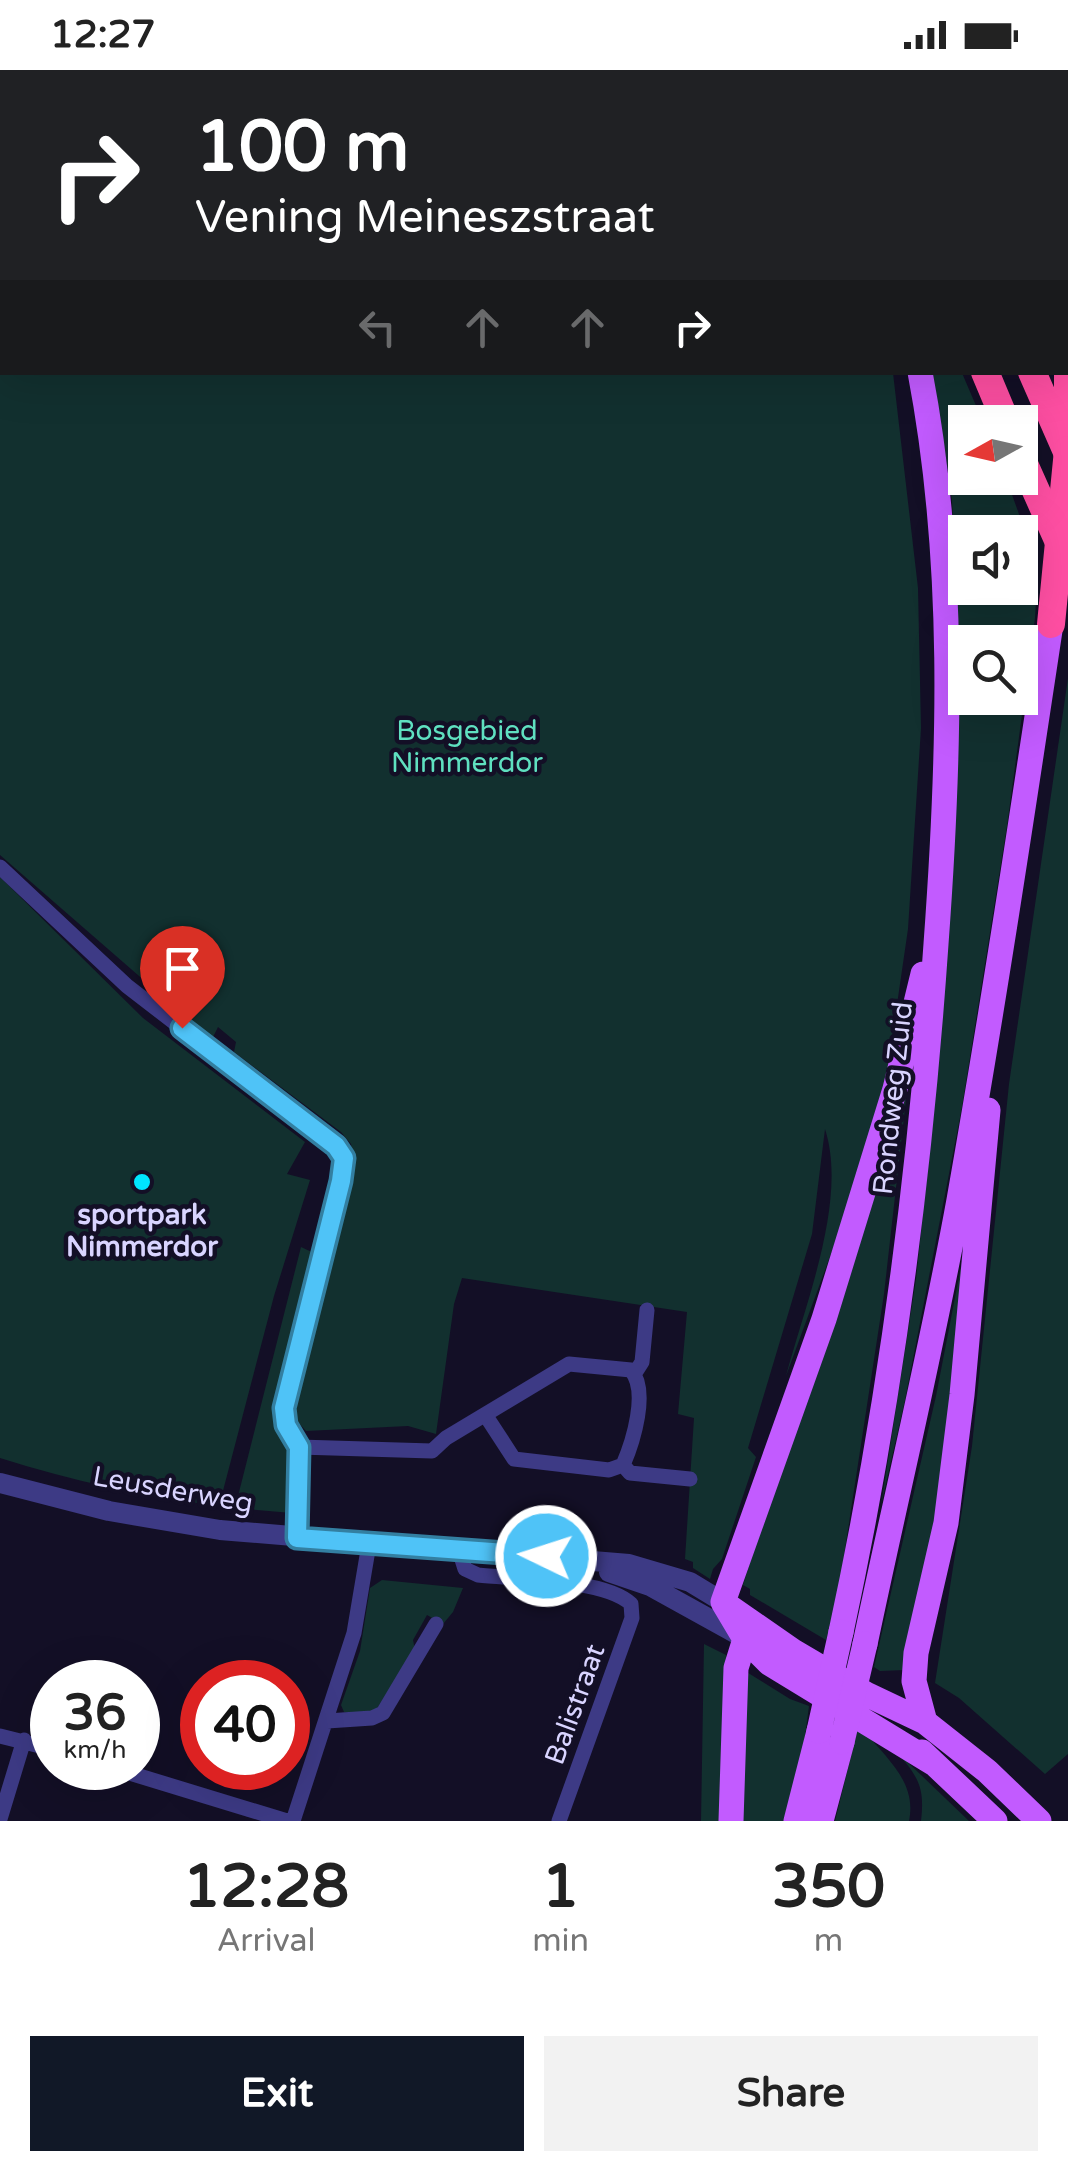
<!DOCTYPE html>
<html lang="en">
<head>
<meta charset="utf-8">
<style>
	:root { --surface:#fff; --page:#f2f2f2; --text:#222; --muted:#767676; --accent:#111827 }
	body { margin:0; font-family:"Varela Round",sans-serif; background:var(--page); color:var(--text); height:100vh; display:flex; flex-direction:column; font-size:38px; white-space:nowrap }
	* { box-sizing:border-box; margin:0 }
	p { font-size:32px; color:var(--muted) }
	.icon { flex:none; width:55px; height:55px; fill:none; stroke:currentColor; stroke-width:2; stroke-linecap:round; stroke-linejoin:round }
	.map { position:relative; height:1751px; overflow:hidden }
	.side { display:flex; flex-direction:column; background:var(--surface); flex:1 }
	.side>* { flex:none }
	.hud { position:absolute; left:0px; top:0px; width:1070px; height:305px; box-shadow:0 10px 40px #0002; background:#202124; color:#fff; overflow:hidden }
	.needle { width:65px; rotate:262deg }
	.fabs { position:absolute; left:948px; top:335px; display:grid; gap:20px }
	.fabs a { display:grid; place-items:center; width:90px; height:90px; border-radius:0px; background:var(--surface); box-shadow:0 10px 40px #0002; font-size:50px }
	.speed { position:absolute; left:30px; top:1590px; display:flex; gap:20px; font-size:50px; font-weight:700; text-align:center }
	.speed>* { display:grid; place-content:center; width:130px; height:130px; border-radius:50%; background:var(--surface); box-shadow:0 10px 40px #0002; line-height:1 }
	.speed small { font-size:25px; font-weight:400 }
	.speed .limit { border:15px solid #d22; background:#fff; color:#111 }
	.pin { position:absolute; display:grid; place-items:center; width:85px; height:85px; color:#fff; margin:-102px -42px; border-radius:50% 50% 50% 0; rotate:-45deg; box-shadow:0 0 10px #0007 }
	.pin .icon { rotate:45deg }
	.me { position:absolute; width:110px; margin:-55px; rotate:274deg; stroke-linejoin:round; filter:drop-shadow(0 0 8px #0008) }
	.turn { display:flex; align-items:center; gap:35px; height:210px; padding:0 30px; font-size:45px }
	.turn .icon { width:130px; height:130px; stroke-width:2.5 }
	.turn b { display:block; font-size:70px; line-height:85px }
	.lanes { display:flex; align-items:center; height:95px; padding:0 30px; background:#0003; justify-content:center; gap:50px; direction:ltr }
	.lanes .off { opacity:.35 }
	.eta { display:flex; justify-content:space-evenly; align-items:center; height:170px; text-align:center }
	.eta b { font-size:60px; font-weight:800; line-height:70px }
	.button { display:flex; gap:20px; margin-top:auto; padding:20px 30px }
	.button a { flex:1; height:115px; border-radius:0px; background:var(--accent); color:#fff; font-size:40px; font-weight:800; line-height:115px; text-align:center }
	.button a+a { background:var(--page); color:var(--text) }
	.status { display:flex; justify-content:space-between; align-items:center; height:70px; padding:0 50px; background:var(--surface); direction:ltr }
	.status svg { height:28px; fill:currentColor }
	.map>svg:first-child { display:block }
	.green { fill:#12302f; fill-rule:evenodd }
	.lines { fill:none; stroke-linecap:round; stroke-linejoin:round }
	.minor { stroke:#3d3a85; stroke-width:15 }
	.tertiary { stroke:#3d3a85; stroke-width:20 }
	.primary { stroke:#c25bff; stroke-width:25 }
	.motorway { stroke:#ff4fa3; stroke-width:28 }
	.primary-bridge { stroke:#c25bff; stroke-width:25 }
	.motorway-bridge { stroke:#ff4fa3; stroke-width:28 }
	.route-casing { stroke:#337fa1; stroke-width:25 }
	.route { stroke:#4fc3f7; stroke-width:18 }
	.poi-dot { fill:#00e5ff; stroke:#130f26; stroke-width:4 }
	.labels { text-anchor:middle; stroke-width:9; stroke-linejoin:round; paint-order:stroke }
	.park-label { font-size:28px; fill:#5fe0c0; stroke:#130f26 }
	.street-label { font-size:28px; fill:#d9d4ff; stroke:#130f26 }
	.poi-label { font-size:28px; font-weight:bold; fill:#d9d4ff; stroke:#130f26 }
</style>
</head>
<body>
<div class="status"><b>12:27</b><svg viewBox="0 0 49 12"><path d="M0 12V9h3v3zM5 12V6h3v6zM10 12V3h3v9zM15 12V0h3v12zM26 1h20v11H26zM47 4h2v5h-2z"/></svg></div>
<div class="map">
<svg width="1068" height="1751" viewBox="0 0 1068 1751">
	<rect width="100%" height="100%" fill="#130f26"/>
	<!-- green -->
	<path class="green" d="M 0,0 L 817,0 L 818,2 L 2,2 L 2,302 L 893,303 L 918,518 L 921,658 L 908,859 L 885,1017 L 853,1124 L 786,1306 C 805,1234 848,1130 825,1059 L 812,1164 L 748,1378 L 756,1387 L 722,1489 L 713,1499 L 710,1509 L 693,1498 L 693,1492 L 685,1489 L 694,1348 L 678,1344 L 687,1242 L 462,1208 L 454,1234 L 436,1364 L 408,1356 L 306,1361 L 297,1351 L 294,1336 L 354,1099 L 351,1074 L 341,1062 L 234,982 L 236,972 L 218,957 L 213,967 L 185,946 L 0,785 Z
		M 933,303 L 962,303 L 983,352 L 965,352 L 965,408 L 1006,408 L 1038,497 L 1035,548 L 1007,756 L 962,1037 L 905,1330 L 881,1435 L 916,1209 L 934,1040 L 957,533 L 952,431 ZM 965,462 L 1020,462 L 1020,518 L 965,518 ZM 965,572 L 1020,572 L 1020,628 L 965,628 Z
		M 1068,608 L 1068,1684 L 1045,1704 L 959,1628 L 935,1613 L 972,1376 L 1009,1014 Z
		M 0,807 L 143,948 L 305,1072 L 287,1104 L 310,1110 L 274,1226 L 219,1436 C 144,1426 72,1411 0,1388 Z
		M 908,1011 L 884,1224 L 836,1538 L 826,1570 L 750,1525 L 750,1519 L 743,1515 L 792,1358 Z
		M 301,1177 L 316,1184 L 279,1334 L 295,1381 L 292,1443 L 235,1438 Z
		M 964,1181 L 943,1423 L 905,1600 L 880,1601 L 874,1597 L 936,1326 Z
		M 382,1510 L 463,1518 L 453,1542 L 443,1554 L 427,1545 L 413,1570 L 415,1580 L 376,1640 L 362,1644 L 344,1642 L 341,1635 L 360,1581 L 370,1518 Z
		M 704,1574 L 726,1585 L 723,1751 L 701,1751 Z
		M 745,1601 L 790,1629 L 809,1636 L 803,1681 L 786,1751 L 738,1751 Z
		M 858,1658 L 866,1663 C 888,1690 917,1713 909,1751 L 835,1751 Z
		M 896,1681 L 969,1751 L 921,1751 C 925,1716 918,1707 896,1681 Z"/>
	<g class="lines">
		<!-- minor -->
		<path class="minor" d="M 0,797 L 127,916 L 342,1082 L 341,1111 L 284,1338 L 286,1355 L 299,1377 L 297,1468
			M 635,1303 L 642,1292 L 647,1240
			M 299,1377 L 432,1381 L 446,1368 L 569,1294 L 631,1300 C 649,1321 633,1372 623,1395 L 609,1400 L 514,1389 L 486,1346
			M 623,1395 L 630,1403 L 690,1409
			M 459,1480 L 465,1499 L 478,1505 C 516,1509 605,1509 631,1534 L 632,1548 L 559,1751
			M 327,1651 L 372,1648 L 383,1643 L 436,1554
			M 0,1666 L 52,1679
			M 113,1698 L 287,1751
			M 0,1749 L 24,1670
			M 293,1751 L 354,1563 L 369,1474"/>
		<!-- tertiary -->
		<path class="tertiary" d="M 0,1413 L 109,1441 L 220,1460 L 629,1494 L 690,1512 L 723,1532
			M 609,1502 L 650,1516 L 744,1568"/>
		<!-- primary -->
		<path class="primary" d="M 923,904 L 895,1019 L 824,1249 L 723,1532 L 745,1569 L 769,1593 L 933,1693
			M 731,1538 L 793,1581 L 866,1624 L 925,1652 L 987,1701 L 1039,1751
			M 841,1562 C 890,1335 920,1106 936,874 C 950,684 956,491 920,302
			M 865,1574 C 896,1426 932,1279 959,1130 C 993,938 1022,746 1051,554
			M 925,1652 L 914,1611 L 916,1583 L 946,1453 L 962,1325 L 988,1040
			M 922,1682 L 995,1751
			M 731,1751 L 736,1598 L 745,1569
			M 796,1751 L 819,1661
			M 821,1751 L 842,1672"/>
		<!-- motorway -->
		<path class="motorway" d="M 860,0 L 861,2
			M 905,0 L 906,2
			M 997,0 L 998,2
			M 1031,0 L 1032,2
			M 1068,91 L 1068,92
			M 1068,202 L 1068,207
			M 1068,299 L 1068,340
			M 985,302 L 1006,352
			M 1032,302 L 1068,384
			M 1020,385 L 1062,479"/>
		<!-- primary-bridge -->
		<path class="primary-bridge" d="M 819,1661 L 841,1562
			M 842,1672 L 865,1574"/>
		<!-- motorway-bridge -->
		<path class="motorway-bridge" d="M 1051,554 L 1068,380"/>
	</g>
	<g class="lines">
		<!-- route casing -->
		<g class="route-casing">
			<path id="route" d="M 182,958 L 336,1076 L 344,1088 L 341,1111 L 284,1338 L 286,1355 L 299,1377 L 297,1468 L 546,1486"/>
		</g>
		<!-- route -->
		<use href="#route" class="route"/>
	</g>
	<!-- markers -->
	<circle class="poi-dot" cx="142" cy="1112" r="10"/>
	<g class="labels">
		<!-- park labels -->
		<g class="park-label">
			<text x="467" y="670">Bosgebied<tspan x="467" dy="32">Nimmerdor</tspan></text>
		</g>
		<!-- street labels -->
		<g class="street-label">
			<text transform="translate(892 1028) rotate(-84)" y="10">Rondweg Zuid</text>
			<text transform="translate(173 1419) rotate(10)" y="10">Leusderweg</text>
			<text transform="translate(574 1634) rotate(-70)" y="10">Balistraat</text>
		</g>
		<!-- poi labels -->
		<g class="poi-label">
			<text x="142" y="1154">sportpark<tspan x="142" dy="32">Nimmerdor</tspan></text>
		</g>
	</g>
</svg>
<div class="fabs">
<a><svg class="needle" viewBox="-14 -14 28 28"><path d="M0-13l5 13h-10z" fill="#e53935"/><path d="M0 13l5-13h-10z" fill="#767676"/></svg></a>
<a><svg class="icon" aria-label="sound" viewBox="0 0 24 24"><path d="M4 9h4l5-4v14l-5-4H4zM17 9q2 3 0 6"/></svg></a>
<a><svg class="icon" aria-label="search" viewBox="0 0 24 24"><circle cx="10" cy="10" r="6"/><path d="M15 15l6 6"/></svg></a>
</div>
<div class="speed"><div>36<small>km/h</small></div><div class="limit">40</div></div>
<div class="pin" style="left:182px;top:958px;background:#d93025"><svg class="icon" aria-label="arrive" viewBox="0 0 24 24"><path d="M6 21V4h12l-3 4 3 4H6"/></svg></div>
<svg class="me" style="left:546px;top:1486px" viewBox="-20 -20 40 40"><circle r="17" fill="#4fc3f7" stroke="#fff" stroke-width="3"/><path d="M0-11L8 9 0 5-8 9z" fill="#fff"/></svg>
<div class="hud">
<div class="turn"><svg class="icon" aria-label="right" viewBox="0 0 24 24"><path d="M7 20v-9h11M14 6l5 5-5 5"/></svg><div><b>100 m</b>Vening Meineszstraat</div></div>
<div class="lanes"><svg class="icon off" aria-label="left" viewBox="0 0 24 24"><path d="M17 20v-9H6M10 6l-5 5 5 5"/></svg><svg class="icon off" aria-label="ahead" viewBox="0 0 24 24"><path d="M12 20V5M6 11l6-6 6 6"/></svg><svg class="icon off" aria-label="ahead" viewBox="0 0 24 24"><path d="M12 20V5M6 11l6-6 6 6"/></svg><svg class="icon" aria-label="right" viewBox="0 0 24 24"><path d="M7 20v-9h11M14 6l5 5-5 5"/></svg></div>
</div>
</div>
<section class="side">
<div class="eta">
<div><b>12:28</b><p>Arrival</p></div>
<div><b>1</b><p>min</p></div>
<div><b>350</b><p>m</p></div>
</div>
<div class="button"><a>Exit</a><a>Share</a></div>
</section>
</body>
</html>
